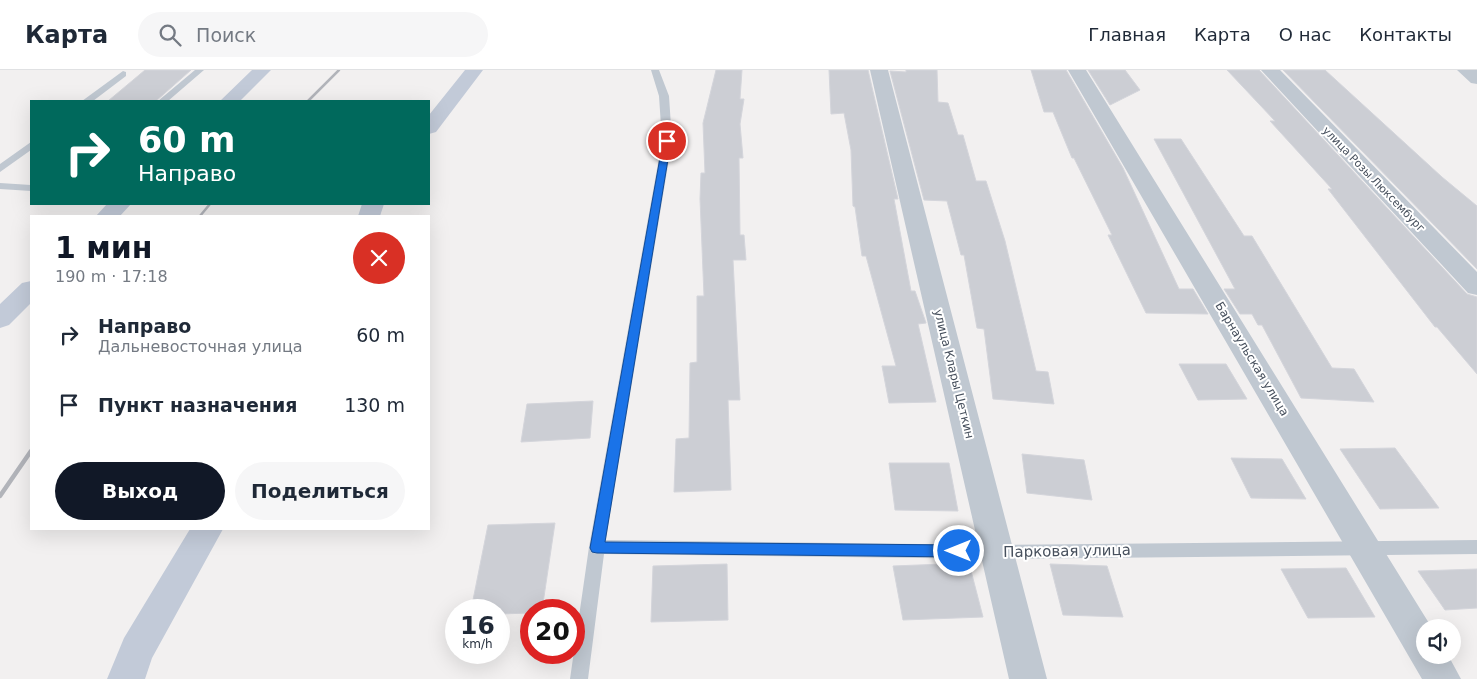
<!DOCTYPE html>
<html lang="ru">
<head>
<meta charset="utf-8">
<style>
	:root { --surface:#fff; --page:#f6f6f7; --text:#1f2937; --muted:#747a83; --line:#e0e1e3; --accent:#111827 }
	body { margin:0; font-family:"DejaVu Sans",sans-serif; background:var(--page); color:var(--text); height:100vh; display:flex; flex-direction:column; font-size:19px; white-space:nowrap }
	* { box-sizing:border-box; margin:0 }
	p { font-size:16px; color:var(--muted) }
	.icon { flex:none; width:28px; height:28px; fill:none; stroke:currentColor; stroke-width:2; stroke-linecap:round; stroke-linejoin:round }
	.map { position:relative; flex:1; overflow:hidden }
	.drawer { position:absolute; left:30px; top:145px; width:400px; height:315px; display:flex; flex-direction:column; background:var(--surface); border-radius:0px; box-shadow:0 5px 20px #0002 }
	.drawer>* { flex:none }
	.hud { position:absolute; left:30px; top:30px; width:400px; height:105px; border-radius:0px; box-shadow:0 5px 20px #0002; background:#00695c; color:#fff; overflow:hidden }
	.fabs { position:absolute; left:1416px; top:549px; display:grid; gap:10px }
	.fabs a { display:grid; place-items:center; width:45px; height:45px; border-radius:50%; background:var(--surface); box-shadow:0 5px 20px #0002; font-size:25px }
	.speed { position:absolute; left:445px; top:529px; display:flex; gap:10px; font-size:25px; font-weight:700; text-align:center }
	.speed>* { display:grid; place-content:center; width:65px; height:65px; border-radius:50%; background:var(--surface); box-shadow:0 5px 20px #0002; line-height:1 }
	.speed small { font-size:12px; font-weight:400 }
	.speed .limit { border:8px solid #d22; background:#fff; color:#111 }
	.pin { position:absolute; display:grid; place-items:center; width:42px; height:42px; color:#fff; margin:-21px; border:2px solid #fff; border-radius:50%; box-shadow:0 1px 5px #0007 }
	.me { position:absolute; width:55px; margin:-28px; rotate:270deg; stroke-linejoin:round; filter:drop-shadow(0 0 4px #0008) }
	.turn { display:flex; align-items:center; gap:18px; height:105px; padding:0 25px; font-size:22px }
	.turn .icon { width:65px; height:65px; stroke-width:2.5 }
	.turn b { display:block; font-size:35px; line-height:42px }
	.round { display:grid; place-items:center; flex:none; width:52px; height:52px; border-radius:26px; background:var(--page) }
	.overview { display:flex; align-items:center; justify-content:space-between; height:85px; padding:0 25px }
	h1 { font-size:30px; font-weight:800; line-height:38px; color:var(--accent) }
	.button { display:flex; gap:10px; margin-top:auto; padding:10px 25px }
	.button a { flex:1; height:58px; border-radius:30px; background:var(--accent); color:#fff; font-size:20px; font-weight:800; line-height:58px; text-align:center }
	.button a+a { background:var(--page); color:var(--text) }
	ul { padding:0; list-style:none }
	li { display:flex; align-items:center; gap:15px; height:70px; padding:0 25px }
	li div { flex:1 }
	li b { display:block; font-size:19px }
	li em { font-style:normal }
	header { display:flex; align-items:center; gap:30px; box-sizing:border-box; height:70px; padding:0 25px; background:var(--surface); border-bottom:1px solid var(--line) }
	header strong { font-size:24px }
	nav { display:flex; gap:28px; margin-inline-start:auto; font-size:18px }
	.search { width:350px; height:45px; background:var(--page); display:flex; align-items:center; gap:12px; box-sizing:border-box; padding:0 18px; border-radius:28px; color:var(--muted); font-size:19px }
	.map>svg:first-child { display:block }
	.building { fill:#ccced4; stroke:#d4d5db }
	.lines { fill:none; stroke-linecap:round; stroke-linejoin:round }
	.lane { fill:#c0c8d1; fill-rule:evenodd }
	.street { fill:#c0c8d1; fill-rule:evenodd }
	.secondary { fill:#c2cad8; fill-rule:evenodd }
	.rail-far1 { stroke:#b2b4ba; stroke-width:2.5 }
	.rail { stroke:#b2b4ba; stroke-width:4.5 }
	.route { fill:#1a73e8; stroke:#114b97 }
	.labels { text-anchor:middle; stroke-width:4; stroke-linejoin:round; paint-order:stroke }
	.far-street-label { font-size:11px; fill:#47505d; stroke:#fff }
	.street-label { font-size:12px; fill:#47505d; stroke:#fff }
	.near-street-label { font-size:15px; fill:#47505d; stroke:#fff }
</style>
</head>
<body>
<header>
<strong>Карта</strong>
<div class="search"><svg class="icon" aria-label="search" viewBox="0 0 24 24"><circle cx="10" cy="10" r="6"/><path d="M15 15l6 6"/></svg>Поиск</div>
<nav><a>Главная</a><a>Карта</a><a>О нас</a><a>Контакты</a></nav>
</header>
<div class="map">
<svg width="1477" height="609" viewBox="0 0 1477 609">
	<rect width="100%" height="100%" fill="#f2f0f0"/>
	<!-- building -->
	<path class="building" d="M 145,0 L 191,0 L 156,31 L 108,31 Z
		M 716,0 L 742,0 L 740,29 L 744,29 L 740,54 L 743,88 L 739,88 L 740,165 L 744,165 L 746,190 L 733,190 L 740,330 L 728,330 L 731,420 L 674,422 L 676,369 L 689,368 L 690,293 L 697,292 L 697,226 L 704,226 L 700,129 L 701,103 L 705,103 L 703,53 Z
		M 829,0 L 868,0 L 898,129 L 894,129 L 911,221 L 915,221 L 926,253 L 918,254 L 936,332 L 889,333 L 882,296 L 896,296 L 866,186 L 862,186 L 855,137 L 853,136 L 851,80 L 844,43 L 831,44 Z
		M 906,0 L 937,0 L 938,32 L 948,33 L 958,65 L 963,65 L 976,111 L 986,111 L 1005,171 L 1036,301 L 1048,302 L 1054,334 L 993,329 L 984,259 L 977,258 L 964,185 L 961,185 L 947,131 L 924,130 L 890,1 L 906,2 Z
		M 1031,0 L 1066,0 L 1123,98 L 1179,219 L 1193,219 L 1208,244 L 1146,243 L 1108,165 L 1112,165 L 1074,88 L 1072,88 L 1053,42 L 1044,42 Z
		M 1088,0 L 1125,0 L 1140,20 L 1110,35 Z
		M 1227,0 L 1259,0 L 1467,224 L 1477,227 L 1477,304 L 1437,257 L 1435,257 L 1328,119 L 1332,119 L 1270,51 L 1275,51 Z
		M 1283,0 L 1325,0 L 1442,107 L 1477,136 L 1477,199 Z
		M 1154,69 L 1181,69 L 1244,166 L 1252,166 L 1332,298 L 1354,299 L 1374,332 L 1301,328 L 1262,255 L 1258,255 L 1252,244 L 1240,244 L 1224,219 L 1235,219 Z
		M 1179,294 L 1226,294 L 1247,329 L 1198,330 Z
		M 593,331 L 590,368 L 521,372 L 527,334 Z
		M 1395,378 L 1439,438 L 1380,439 L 1340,379 Z
		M 1022,384 L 1084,390 L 1092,430 L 1027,423 Z
		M 1231,388 L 1282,389 L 1306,429 L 1251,428 Z
		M 889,393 L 949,393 L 958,441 L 895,440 Z
		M 555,453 L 542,540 L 531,540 L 531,543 L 499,544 L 499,540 L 471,540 L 488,455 Z
		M 969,493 L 983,547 L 903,550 L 893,496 Z
		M 727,494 L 728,550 L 651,552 L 653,496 Z
		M 1050,494 L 1107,496 L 1123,547 L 1063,545 Z
		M 1346,498 L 1375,547 L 1308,548 L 1281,499 Z
		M 1477,499 L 1477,538 L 1445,540 L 1418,501 Z"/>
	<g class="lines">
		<!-- lane -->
		<path class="lane" d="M 195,0 L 204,0 L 168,31 L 158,31 Z
			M 651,0 L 659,0 L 669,26 L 672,71 L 606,470 L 997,475 L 1477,470 L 1477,484 L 997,489 L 604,484 L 588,609 L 570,609 L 589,477 L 662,71 L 659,26 Z
			M 123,1 L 126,2 L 126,6 L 93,31 L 82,31 Z
			M 31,72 L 31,80 L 0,102 L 0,94 Z
			M 0,113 L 31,115 L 31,121 L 0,119 Z"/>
		<!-- street -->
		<path class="street" d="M 870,0 L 888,0 L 1047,609 L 1009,609 Z
			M 1068,0 L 1086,0 L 1432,558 L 1425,558 L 1425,585 L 1448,585 L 1461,609 L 1422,609 Z
			M 1261,0 L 1280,0 L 1477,202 L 1477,225 L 1468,223 Z
			M 1457,0 L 1477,0 L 1477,14 L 1471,13 Z"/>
		<!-- secondary -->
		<path class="secondary" d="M 252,0 L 271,0 L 240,31 L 220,31 Z
			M 465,0 L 483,0 L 436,62 L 429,64 L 429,45 Z
			M 107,134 L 131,134 L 120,146 L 96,146 Z
			M 362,134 L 384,134 L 380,146 L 358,146 Z
			M 31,211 L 31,233 L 9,255 L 0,258 L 0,234 L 22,213 Z
			M 190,459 L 223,459 L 152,588 L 145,609 L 107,609 L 124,568 Z"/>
		<!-- rail-far1 -->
		<path class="rail-far1" d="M 308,31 L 339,0
			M 200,146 L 210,134"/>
		<!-- rail -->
		<path class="rail" d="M 0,426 L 31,381"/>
	</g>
	<!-- route -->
	<path class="route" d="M 667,68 L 671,71 L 605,472 L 959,475 L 964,477 L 966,481 L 964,486 L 959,487 L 597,483 L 592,482 L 590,478 L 663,71 Z"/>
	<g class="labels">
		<!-- far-street labels -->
		<g class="far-street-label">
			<text transform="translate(1374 109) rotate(46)" y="4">улица Розы Люксембург</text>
		</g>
		<!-- street labels -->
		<g class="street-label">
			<text transform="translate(1252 289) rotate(59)" y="4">Барнаульская улица</text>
			<text transform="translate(954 304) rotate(76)" y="4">улица Клары Цеткин</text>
		</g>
		<!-- near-street labels -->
		<g class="near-street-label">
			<text transform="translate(1067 481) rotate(-1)" y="5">Парковая улица</text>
		</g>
	</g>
</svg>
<div class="fabs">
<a><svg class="icon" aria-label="sound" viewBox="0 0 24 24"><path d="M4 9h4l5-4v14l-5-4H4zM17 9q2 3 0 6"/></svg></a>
</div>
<div class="speed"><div>16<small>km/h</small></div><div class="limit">20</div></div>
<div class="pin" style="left:667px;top:71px;background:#d93025"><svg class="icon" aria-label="arrive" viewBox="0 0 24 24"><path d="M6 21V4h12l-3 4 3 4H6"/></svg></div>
<svg class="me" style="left:959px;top:481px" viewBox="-20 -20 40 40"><circle r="17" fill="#1a73e8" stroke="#fff" stroke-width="3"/><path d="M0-11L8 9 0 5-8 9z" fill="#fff"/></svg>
<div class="hud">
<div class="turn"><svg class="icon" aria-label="right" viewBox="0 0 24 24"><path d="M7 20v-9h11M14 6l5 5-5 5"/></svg><div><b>60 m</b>Направо</div></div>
</div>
<section class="drawer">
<div class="overview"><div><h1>1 мин</h1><p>190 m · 17:18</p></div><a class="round" style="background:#d93025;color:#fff"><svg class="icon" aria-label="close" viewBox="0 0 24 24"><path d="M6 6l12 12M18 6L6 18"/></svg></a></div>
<ul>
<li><svg class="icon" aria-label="right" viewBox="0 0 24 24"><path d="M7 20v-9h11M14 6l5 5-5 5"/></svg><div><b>Направо</b><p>Дальневосточная улица</p></div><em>60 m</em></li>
<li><svg class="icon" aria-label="arrive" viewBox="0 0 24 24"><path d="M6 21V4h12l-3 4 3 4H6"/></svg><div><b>Пункт назначения</b></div><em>130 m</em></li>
</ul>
<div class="button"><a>Выход</a><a>Поделиться</a></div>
</section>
</div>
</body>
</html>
